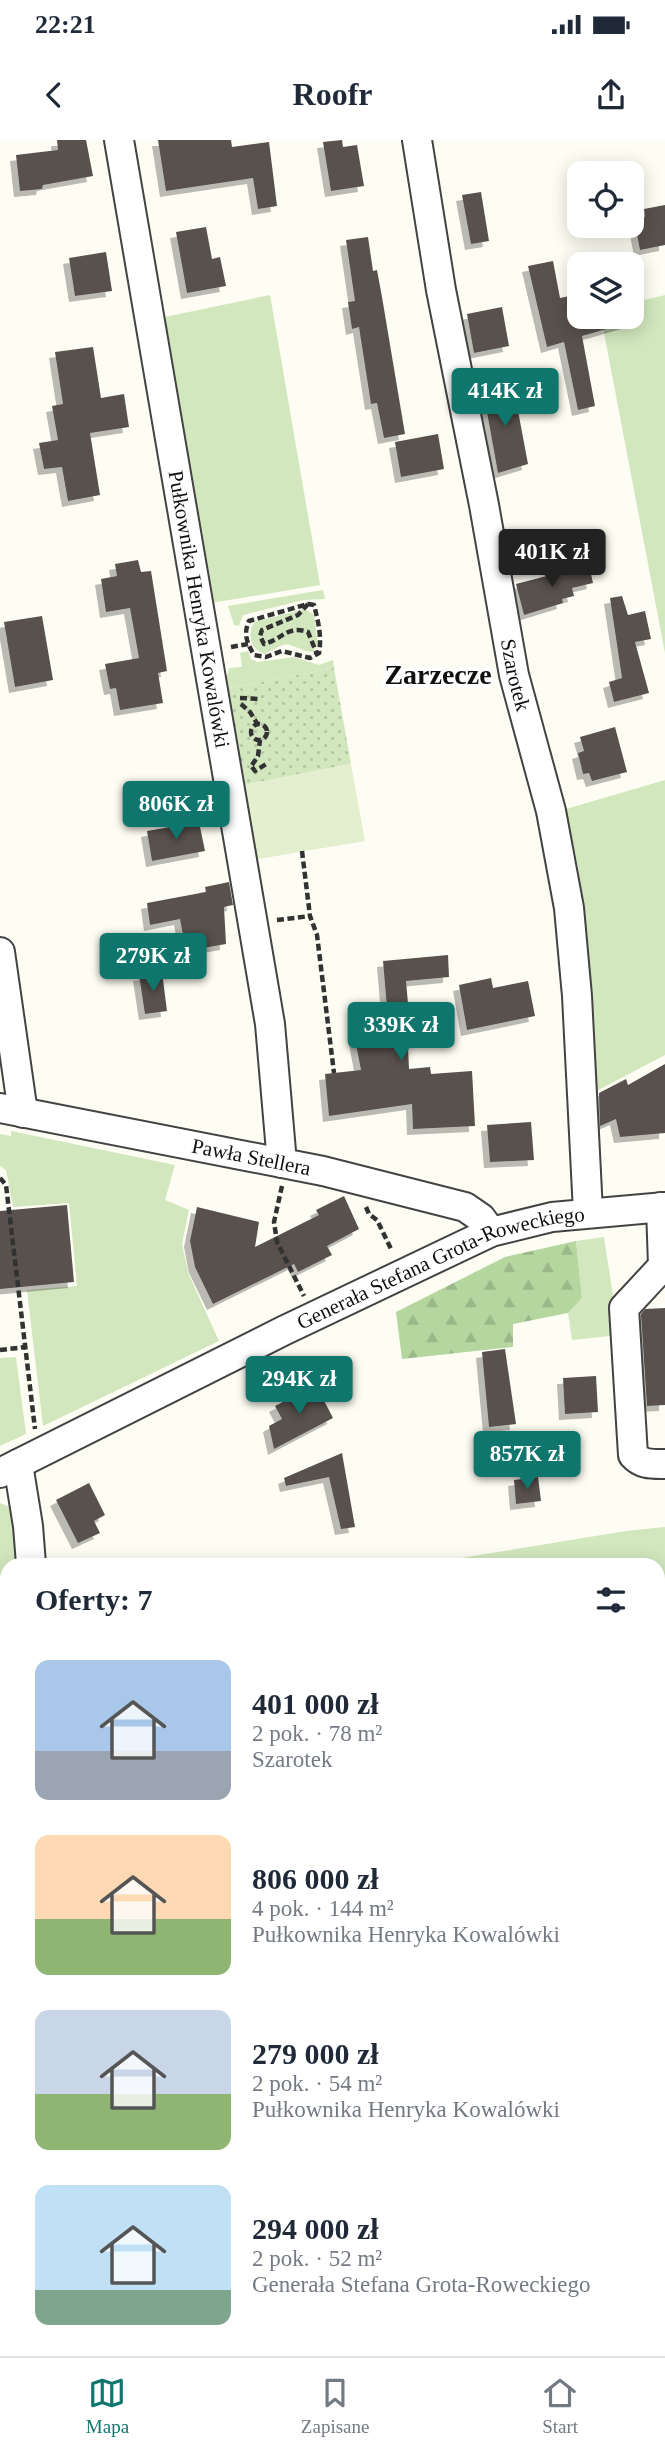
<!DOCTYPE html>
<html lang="pl">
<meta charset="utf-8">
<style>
:root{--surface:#fff;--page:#f2f2f3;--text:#1f2937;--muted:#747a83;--line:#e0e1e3;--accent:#0f766e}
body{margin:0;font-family:Georgia,serif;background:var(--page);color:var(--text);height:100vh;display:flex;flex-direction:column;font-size:26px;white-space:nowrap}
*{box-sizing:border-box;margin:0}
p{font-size:23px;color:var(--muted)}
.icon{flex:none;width:38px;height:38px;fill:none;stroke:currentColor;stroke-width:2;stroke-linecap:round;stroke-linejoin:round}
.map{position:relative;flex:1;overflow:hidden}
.panel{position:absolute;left:0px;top:1418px;width:665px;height:800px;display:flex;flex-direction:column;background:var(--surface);border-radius:21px 21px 0 0;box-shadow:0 4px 18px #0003}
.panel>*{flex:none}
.fabs{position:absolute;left:567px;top:21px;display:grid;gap:14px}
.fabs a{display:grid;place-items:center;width:77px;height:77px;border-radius:14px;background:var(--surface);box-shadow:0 4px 18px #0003;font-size:35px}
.price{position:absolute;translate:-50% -60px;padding:0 16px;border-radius:7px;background:var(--accent);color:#fff;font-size:23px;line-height:46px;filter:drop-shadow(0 2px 4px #0008)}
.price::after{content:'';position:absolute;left:50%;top:42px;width:21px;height:16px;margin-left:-10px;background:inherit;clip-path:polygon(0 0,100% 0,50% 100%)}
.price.selected{background:#222;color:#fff}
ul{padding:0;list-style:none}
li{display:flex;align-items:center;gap:21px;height:175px;padding:0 35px}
li span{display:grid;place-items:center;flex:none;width:196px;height:140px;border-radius:14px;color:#555}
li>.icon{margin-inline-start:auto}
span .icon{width:84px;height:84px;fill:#fffc;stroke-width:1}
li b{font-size:30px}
h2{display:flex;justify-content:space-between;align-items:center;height:84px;padding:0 35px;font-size:30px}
.status{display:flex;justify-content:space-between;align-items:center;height:49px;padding:0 35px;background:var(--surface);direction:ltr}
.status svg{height:19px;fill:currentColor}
header{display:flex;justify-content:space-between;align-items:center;height:91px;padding:0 35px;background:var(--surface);font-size:32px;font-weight:600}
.tabs{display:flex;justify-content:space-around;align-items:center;height:98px;border-top:2px solid var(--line);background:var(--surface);font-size:19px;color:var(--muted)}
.tabs a{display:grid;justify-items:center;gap:4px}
.tabs .selected{color:var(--accent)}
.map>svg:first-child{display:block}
</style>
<div class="status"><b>22:21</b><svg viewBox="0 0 49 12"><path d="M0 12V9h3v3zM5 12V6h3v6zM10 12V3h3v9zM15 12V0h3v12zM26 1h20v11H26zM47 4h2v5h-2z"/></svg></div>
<header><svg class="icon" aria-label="back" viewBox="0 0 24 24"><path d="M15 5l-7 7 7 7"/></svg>Roofr<svg class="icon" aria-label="share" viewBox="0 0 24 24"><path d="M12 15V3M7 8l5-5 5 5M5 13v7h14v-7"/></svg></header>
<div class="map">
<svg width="665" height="2216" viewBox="0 0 665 2216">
<defs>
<pattern id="forest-firs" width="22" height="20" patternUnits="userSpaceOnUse" patternTransform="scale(1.75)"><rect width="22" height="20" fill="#b5d79f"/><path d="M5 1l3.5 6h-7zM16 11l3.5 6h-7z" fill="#9bb888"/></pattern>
<pattern id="park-dots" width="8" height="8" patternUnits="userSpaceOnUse" patternTransform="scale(1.75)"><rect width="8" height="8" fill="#d2e7be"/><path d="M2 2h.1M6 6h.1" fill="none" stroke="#b3c5a2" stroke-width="1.8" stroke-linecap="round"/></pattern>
<filter id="shadow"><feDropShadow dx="-6" dy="6" stdDeviation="0" flood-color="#0004"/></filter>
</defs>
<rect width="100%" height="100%" fill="#fefdf3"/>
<g fill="#d2e7be">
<path d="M270,155l50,290 -109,18 -51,-285z"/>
<path d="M665,155v358l-64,-336h31v-14z"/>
<path d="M323,450l2,9 -21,1 -61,15 -4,11 -5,-1 -6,-19z"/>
<path d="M305,469l9,6 4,29 -5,8c-11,0 -22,-10 -30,-7 -6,2 -12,6 -18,9 -15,-5 -18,-18 -11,-32z"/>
<path d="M248,511l3,8 6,3 37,-5 25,8 14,-5 1,8 -110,21 5,-21 13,-1 -2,-14z"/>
<path d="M665,640v275l-76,40 -3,-120 -8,-108 -12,-58z"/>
<path d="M11,991l164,34 -10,35 24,10 -7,34 7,31 30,66 -176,85 -16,-136 50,-4 -8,-83 -56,4 -7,-37 -6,-4v-32l11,2z"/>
<path d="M604,1097l15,98 -47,5 -4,-27 14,-15 -6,-57z"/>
<path d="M16,1217l10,77 -26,12v-88z"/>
<path d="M0,1363l10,4 7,57h-10v352l-7,-64z"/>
<path d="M665,1387v829h-31l-1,-6h25v-786h-234l202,-33z"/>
</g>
<path fill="url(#forest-firs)" d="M576,1101l6,57 -14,15 -55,11v23l-111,12 -6,-47 109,-55z"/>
<path fill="url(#park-dots)" d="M334,528l17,96 -112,22 -15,-97z"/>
<path fill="#e3efcf" d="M351,624l14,77 -113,19 -13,-74z"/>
<g fill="#58514d" filter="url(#shadow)">
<path d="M57,0h29l7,36 -50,9 -1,4 -22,2 -4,-36 42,-5z"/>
<path d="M158,0h73l1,7 37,-5 8,64 -19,3 -5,-31 -87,13z"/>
<path d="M342,0l1,7 14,-2 7,41 -33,5 -8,-49z"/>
<path d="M481,52l8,49 -18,3 -9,-49z"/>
<path d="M665,65v40l-25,5 -6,-31 11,-2 -1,-8z"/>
<path d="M206,87l6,32 8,-2 6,29 -39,7 -11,-61z"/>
<path d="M368,97l5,34 4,-1 5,27 23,137 -21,4 -7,-35 -6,1 -12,-77 -7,2 -4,-27 7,-1 -9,-61z"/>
<path d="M106,112l6,39 -37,5 -6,-38z"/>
<path d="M553,121l7,37 19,-4v23h51l1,5 -49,14 13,70 -17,4 -14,-68 -17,5 -19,-81z"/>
<path d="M502,167l7,39 -35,7 -7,-39z"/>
<path d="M93,207l8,51 23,-4 5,33 -39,6 10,62 -32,6 -6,-34 -18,2 -5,-26 19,-3 -6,-34 11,-2 -8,-52z"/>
<path d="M513,244l15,80 -30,9 -15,-83z"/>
<path d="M438,294l6,35 -43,8 -6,-35z"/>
<path d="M138,420l3,12 10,-1 16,100 -9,2 5,30 -43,7 -4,-22 -6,1 -5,-25 34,-6 -9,-50 -24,4 -5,-33 16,-3 -2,-12z"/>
<path d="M589,425l4,18 -21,5 2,8 -12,3 1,4 -39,12 -8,-31z"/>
<path d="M622,456l6,19 17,-4 6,28 -16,3 14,51 -35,9 -5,-20 13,-4 -12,-80z"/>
<path d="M42,476l11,64 -38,7 -11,-65z"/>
<path d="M615,587l12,45 -35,9 -3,-8 -6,1 -5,-21 6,-2 -4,-14z"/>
<path d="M199,682l6,29 -53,10 -5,-30z"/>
<path d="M229,742l4,23 -9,2 2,37 -40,7 -6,-32 -30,6 -3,-22 59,-11 -1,-5z"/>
<path d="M448,815l1,22 -43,4 4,45h-3l2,43 21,-2 1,7 41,-3 3,55 -62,3 -1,-25 -83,12 -4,-42 36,-4 -7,-36 5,-10 29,-5 -5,-58z"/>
<path d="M162,832l5,39 -22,3 -6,-39z"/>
<path d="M491,838l2,10 35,-7 7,35 -68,14 -8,-45z"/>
<path d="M665,924v69l-45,4 -4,-18 -16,7 -1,-33 27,-14 2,6z"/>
<path d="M531,982l3,38 -44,2 -3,-37z"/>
<path d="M344,1056l15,33 -32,17 5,9 -34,17 -4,-8 -81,40 -18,-37 -5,-26 7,-34 62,15 -4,25 64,-32 -3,-5z"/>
<path d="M67,1065l7,77 -74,7v-78z"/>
<path d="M665,1168v97l-18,1 -6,-92 4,-5z"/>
<path d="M505,1209l11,75 -27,3 -7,-75z"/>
<path d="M596,1236l2,36 -33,2 -2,-36z"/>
<path d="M316,1245l17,33 -59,31 -5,-23 13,-7 -7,-13z"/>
<path d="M342,1313l13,74 -14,2 -12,-52 -43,9 -2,-8z"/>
<path d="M538,1337l3,24 -25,3 -2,-24z"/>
<path d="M89,1343l16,32 -11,6 6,12 -22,10 -22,-43z"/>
</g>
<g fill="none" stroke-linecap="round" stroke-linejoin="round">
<g stroke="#434343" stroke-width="32">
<g id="minor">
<path id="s1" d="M119,0l151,884 12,139"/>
<path id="s2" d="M417,0l24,150 43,215 30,170 37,136 18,97 8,88 11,216"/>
<path d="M0,812l23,161"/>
<path id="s3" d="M0,968l323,63 142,36 16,11 10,14"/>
<path d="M661,1067l2,59 -39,42 9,147c9,10 19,9 32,9"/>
<path d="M18,1324l10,62 3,38"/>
<path id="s4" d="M0,1333l283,-142 208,-99 61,-15 113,-10"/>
<path d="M106,2210v6"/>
</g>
</g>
<g stroke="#323232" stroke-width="4.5" stroke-dasharray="7 3.5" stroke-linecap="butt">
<path d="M308,464l6,1c4,16 8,31 5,48l-9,5 -28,-7 -16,6 -12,-2c-7,-12 -11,-21 -5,-34z"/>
<path d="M308,464l-10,11 -36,15 -2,6 4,8c19,-5 23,-19 44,-12l9,22"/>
<path d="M231,507l17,-3"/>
<path d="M240,558l19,1"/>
<path d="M241,564l9,8 8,13"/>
<circle cx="259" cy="592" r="8"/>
<path d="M252,625l6,-9 2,-16"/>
<path d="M252,627l3,4 13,-8"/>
<path d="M302,711l8,65 7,19 17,138"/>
<path d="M277,780l33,-4"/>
<path d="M0,1038l6,7 29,244"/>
<path d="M282,1046l-8,36 3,20 27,54"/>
<path d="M366,1067l3,7 8,6 15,31"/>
<path d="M0,1210l25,-3"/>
</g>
<use href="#minor" stroke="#fff" stroke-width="28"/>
</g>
<g text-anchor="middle" stroke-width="7" stroke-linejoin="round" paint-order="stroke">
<g font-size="21" fill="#101010" stroke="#fff">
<text dy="7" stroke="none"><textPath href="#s1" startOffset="476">Pułkownika Henryka Kowalówki</textPath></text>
<text dy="7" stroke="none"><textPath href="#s2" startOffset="544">Szarotek</textPath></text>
<text dy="7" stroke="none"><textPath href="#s3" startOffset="256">Pawła Stellera</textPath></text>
<text dy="7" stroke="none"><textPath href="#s4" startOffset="488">Generała Stefana Grota-Roweckiego</textPath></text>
</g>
<g font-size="28" font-weight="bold" fill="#101010" stroke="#fff">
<text x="438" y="544">Zarzecze</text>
</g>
</g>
</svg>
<div class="fabs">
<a><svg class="icon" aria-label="locate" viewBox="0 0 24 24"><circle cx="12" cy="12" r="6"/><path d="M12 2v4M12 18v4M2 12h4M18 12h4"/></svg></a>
<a><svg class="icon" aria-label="layers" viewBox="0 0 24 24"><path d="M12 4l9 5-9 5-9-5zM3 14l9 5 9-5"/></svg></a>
</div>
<b class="price" style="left:505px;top:288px">414K zł</b>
<b class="price selected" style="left:552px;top:449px">401K zł</b>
<b class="price" style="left:176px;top:701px">806K zł</b>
<b class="price" style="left:153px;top:853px">279K zł</b>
<b class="price" style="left:401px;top:922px">339K zł</b>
<b class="price" style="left:299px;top:1276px">294K zł</b>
<b class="price" style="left:527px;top:1351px">857K zł</b>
<section class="panel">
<h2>Oferty: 7<svg class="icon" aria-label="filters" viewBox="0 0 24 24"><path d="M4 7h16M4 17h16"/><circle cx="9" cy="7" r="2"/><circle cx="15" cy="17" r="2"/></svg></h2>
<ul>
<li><span style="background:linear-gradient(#a9c7e8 65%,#9aa5b1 0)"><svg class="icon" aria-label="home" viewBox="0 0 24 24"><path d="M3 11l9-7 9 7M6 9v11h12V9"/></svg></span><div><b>401 000 zł</b><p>2 pok. · 78 m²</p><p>Szarotek</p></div></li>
<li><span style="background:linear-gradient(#ffd9b3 60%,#8fb573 0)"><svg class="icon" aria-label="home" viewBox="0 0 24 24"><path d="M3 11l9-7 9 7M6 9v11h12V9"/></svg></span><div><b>806 000 zł</b><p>4 pok. · 144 m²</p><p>Pułkownika Henryka Kowalówki</p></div></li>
<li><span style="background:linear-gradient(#c9d6e8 60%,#8fb573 0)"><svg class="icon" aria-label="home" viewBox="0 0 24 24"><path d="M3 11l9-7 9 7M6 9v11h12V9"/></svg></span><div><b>279 000 zł</b><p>2 pok. · 54 m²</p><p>Pułkownika Henryka Kowalówki</p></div></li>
<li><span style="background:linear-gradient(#bfe0f5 75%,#7fa58c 0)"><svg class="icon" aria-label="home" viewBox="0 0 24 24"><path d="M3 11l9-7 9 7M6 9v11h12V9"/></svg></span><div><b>294 000 zł</b><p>2 pok. · 52 m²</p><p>Generała Stefana Grota-Roweckiego</p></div></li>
</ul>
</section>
</div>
<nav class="tabs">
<a class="selected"><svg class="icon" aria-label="map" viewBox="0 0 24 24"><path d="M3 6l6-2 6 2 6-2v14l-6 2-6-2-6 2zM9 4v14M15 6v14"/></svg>Mapa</a>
<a><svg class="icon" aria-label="saved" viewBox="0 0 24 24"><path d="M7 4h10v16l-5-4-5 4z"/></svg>Zapisane</a>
<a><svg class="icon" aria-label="home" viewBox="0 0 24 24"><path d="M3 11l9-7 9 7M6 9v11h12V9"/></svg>Start</a>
</nav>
